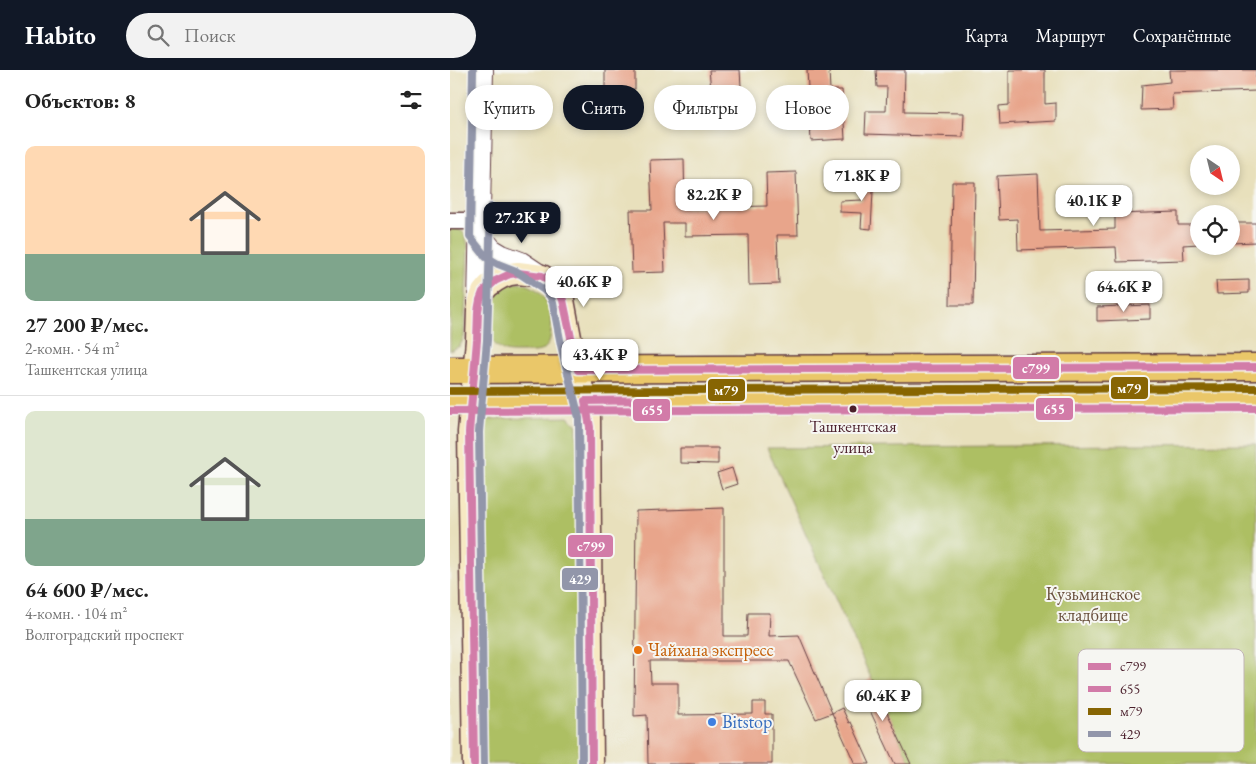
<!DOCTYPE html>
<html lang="ru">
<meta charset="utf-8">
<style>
:root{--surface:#fff;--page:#f2f2f2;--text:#222;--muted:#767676;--line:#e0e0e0;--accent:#111827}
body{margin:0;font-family:"EB Garamond",serif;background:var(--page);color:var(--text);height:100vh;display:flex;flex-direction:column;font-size:19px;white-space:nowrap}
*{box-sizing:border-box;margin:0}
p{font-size:16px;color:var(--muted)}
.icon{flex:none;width:28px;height:28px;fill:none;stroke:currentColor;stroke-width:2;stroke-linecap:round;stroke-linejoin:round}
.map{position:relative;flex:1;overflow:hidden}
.drawer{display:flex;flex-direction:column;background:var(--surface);width:450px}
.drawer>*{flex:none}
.top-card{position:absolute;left:15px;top:15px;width:475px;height:45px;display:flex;gap:10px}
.needle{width:32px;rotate:145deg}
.fabs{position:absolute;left:740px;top:75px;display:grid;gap:10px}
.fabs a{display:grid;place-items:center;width:50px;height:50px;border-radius:50%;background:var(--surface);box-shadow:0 2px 8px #0003;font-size:25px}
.price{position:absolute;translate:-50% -42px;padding:0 11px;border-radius:10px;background:#fff;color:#222;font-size:16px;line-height:32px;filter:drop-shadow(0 1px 2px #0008)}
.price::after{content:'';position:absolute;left:50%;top:30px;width:15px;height:11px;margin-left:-8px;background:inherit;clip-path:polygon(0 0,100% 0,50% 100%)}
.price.selected{background:var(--accent);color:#fff}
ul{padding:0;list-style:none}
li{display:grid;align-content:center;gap:10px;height:265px;padding:0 25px}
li+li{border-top:1px solid var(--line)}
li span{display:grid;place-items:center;height:155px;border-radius:10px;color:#555}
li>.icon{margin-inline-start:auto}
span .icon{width:90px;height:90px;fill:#fffc;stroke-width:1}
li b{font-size:21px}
h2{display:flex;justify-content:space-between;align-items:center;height:60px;padding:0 25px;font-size:21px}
.pill{padding:0 18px;border-radius:22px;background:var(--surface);box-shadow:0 2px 8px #0003;font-size:18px;line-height:45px}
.pill.selected{background:var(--accent);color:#fff}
header{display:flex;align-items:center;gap:30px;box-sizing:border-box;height:70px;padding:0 25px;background:var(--accent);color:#fff}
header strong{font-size:24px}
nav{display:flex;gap:28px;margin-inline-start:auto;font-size:18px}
.search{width:350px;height:45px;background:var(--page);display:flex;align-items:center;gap:12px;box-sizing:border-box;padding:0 18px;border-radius:28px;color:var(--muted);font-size:19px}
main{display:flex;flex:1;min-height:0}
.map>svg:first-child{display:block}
</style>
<header>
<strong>Habito</strong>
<div class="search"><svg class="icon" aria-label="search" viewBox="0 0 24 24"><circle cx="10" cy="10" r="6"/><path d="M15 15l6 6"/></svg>Поиск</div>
<nav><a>Карта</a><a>Маршрут</a><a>Сохранённые</a></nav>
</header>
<main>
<section class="drawer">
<h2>Объектов: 8<svg class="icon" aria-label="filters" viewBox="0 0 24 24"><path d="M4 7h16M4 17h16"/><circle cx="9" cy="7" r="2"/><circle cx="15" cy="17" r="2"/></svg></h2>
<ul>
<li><span style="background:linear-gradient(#ffd9b3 70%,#7fa58c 0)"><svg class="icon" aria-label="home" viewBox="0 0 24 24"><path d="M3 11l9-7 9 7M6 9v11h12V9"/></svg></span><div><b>27 200 ₽/мес.</b><p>2-комн. · 54 m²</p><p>Ташкентская улица</p></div></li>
<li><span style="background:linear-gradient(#dfe7d0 70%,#7fa58c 0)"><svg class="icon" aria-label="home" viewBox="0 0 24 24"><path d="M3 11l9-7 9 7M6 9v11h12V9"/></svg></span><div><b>64 600 ₽/мес.</b><p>4-комн. · 104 m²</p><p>Волгоградский проспект</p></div></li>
</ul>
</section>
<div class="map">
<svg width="806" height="694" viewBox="0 0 806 694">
<rect width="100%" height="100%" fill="#f6f6f2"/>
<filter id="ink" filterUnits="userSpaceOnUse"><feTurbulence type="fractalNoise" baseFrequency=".02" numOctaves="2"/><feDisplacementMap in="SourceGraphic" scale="10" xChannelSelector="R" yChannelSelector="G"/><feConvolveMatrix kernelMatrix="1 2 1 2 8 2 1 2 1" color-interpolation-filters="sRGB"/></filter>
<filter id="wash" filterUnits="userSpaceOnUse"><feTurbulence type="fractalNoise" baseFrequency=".0096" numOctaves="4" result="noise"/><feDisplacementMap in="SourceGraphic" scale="20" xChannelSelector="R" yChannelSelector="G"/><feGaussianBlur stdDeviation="1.12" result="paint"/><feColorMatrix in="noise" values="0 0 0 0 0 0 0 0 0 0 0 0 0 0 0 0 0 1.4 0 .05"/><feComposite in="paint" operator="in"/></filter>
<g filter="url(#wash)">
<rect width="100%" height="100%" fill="#e8e0bc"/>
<g fill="#adbf63" stroke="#7c6f47">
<path d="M0,157c15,3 16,7 18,21l-4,89 -4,9 -10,5z"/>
<path d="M62,213c28,-2 43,22 39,49 -1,6 -1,12 -7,17 -5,4 -15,3 -22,3 -8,0 -15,1 -22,-4 -13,-8 -12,-20 -12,-34 0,-3 0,-8 0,-11 3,-10 16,-16 24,-20z"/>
<path d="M118,347l9,8 2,339h-96l-6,-334 13,-11z"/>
<path d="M806,374v320h-345l-40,-86 -104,-230z"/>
</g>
<g id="blocks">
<g fill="#e8a58b">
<rect x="155" y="0" width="30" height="19"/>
<path d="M259,0h31l1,16 -30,3z"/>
<path d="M357,0h22l1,20h12l3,49 -34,2z"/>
<path d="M426,0h29l-1,42 60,1 -1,24 -98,-3 1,-23h20l1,-24h-10z"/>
<path d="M559,0h36v34l11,-1v18l-56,3 -1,-18 10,-1z"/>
<path d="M719,0h87v21l-84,3 1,15 -32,1 1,-25 28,-3z"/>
<path d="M234,89l1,49 82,-2 -1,-33 30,-1 2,63h-21l2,49 -30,1 -1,-50 -63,1v-13h-22l2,49 -33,1 -2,-63h22l-2,-50z"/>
<path d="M413,102l11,1 -3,56 -10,-1 1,-15 -22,-1v-11l22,-1z"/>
<path d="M588,104l2,57 75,-2v-15l63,-2v13h21v19l-16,1 1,15 -67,2 -1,-15 -98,3 -1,-31 -18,1 -2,-44z"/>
<path d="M502,112h23l-2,123h-23z"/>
<path d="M781,153h25v19l-25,1z"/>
<path d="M799,210v13l-32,1 -1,-13z"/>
<path d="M700,235v14l-53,2v-14z"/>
<path d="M230,378h38v16l-38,-1z"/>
<path d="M282,398l5,16 -15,5 -5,-16z"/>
<path d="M274,438v128h23l1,-23h22l-1,23 30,-1 33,78 -16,6 -27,-58h-139l1,22h27v32l75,-1v-12h12v12h7v50h-124l-1,-49 -13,1 2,-205z"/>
<path d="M421,608l40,86h-16l-30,-64 -3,1 -6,-11z"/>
<path d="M392,638l7,15 2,-1 19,42h-15l-23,-51z"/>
</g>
</g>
</g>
<g filter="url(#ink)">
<use href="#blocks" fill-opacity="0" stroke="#623c41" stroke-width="1"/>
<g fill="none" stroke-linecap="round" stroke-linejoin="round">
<g stroke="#623c41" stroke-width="19">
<path id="minor" d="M0,151h30"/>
</g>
<g stroke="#623c41" stroke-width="22">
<g id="tertiary">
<path d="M30,164l12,15 10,6 19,7 21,14"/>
<path d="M28,235l5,-235"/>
</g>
</g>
<g stroke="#623c41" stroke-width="25">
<path id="secondary" d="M24,694l-5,-332 8,-92 1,-29 2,-11 3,-8 5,-6 7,-5 7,-4 8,-3 8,-1 24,3 9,6 7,8 5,10 8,43 18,74 3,347"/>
</g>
<g stroke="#623c41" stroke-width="29">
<g id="primary">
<path d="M0,300l806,-3"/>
<path d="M0,331l806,-3"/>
</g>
</g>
<use href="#minor" stroke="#fff" stroke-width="16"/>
<use href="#tertiary" stroke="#fff" stroke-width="20"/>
<use href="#secondary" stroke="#f7e9c3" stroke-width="22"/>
<use href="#primary" stroke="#eac769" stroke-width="26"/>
<g stroke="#f6f6f2" stroke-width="11">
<g id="bus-1">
<path d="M24,694l-5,-332 8,-92 1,-29 2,-11 3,-8 12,-11 15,-7 8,-1 24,3 9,6 7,8 5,10 15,70 678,-3"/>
<path d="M142,694l-2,-337 -5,-26 72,-1"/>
</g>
</g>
<g stroke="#f6f6f2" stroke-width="11">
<path id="bus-2" d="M0,341l806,-3"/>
</g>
<g stroke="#f6f6f2" stroke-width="11">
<path id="bus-3" d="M0,321l806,-3"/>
</g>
<g stroke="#f6f6f2" stroke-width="11">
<g id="bus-4">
<path d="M23,0l-3,167 16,20 12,7 18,7 28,19 6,6 3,7 8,42 18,73 3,346"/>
<path d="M34,694l-5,-332 8,-92 4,-133"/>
</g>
</g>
<use href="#bus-1" stroke="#d27ba8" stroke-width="8"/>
<use href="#bus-2" stroke="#d27ba8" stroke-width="8"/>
<use href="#bus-3" stroke="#876503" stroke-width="8"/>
<use href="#bus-4" stroke="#9296aa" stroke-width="8"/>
</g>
</g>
<circle fill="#4a1f2b" stroke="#f6f6f2" stroke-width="2" cx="403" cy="339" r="4.5"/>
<circle fill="#e8710a" stroke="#f6f6f2" stroke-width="2" cx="188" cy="580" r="5"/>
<circle fill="#3f7fe0" stroke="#f6f6f2" stroke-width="2" cx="262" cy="652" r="5"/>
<g text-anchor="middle" stroke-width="4" stroke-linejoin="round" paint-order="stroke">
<g font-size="17" fill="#4a1f2b" stroke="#f6f6f2">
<text x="403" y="362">Ташкентская<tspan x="403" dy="21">улица</tspan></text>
</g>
<g font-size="18" fill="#684f3c" stroke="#f6f6f2">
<text x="643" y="530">Кузьминское<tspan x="643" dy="21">кладбище</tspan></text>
</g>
<g font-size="18" fill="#c56008" stroke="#f6f6f2" text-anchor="start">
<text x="198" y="586">Чайхана экспресс</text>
</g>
<g font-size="18" fill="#366cbe" stroke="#f6f6f2" text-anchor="start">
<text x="272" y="658">Bitstop</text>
</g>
</g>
<rect x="628" y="579" width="166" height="103" rx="8" fill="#f6f6f2" stroke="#c2b6b6" stroke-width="1"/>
<rect x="638" y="593" width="23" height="7" fill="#d27ba8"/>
<rect x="638" y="616" width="23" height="6" fill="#d27ba8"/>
<rect x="638" y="638" width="23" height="7" fill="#876503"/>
<rect x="638" y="661" width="23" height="6" fill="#9296aa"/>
<g font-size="14" fill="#4a1f2b">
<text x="670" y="601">с799</text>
<text x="670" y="624">655</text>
<text x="670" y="646">м79</text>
<text x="670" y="669">429</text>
</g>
<g stroke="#f6f6f2" stroke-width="2">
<rect x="562" y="286" width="48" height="24" rx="5" fill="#d27ba8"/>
<rect x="660" y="306" width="39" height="24" rx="5" fill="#876503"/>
<rect x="257" y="308" width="39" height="24" rx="5" fill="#876503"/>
<rect x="585" y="327" width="39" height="24" rx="5" fill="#d27ba8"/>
<rect x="182" y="328" width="39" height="24" rx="5" fill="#d27ba8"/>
<rect x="117" y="464" width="47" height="24" rx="5" fill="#d27ba8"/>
<rect x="111" y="497" width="38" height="24" rx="5" fill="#9296aa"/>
</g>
<g font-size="14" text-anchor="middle" font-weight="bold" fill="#fff">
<text x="586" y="303">с799</text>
<text x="679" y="323">м79</text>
<text x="276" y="325">м79</text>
<text x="604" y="344">655</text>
<text x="202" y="345">655</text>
<text x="141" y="481">с799</text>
<text x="130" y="514">429</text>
</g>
</svg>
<div class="fabs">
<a><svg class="needle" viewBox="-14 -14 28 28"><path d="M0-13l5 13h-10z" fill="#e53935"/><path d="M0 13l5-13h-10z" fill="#767676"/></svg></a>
<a><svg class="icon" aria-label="locate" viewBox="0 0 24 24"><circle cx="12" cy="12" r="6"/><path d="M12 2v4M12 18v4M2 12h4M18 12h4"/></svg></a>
</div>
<b class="price" style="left:412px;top:132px">71.8K ₽</b>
<b class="price" style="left:264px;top:151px">82.2K ₽</b>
<b class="price" style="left:644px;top:157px">40.1K ₽</b>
<b class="price selected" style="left:72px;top:174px">27.2K ₽</b>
<b class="price" style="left:134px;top:238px">40.6K ₽</b>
<b class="price" style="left:674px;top:243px">64.6K ₽</b>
<b class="price" style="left:150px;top:311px">43.4K ₽</b>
<b class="price" style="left:433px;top:652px">60.4K ₽</b>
<div class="top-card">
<a class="pill">Купить</a>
<a class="pill selected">Снять</a>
<a class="pill">Фильтры</a>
<a class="pill">Новое</a>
</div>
</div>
</main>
